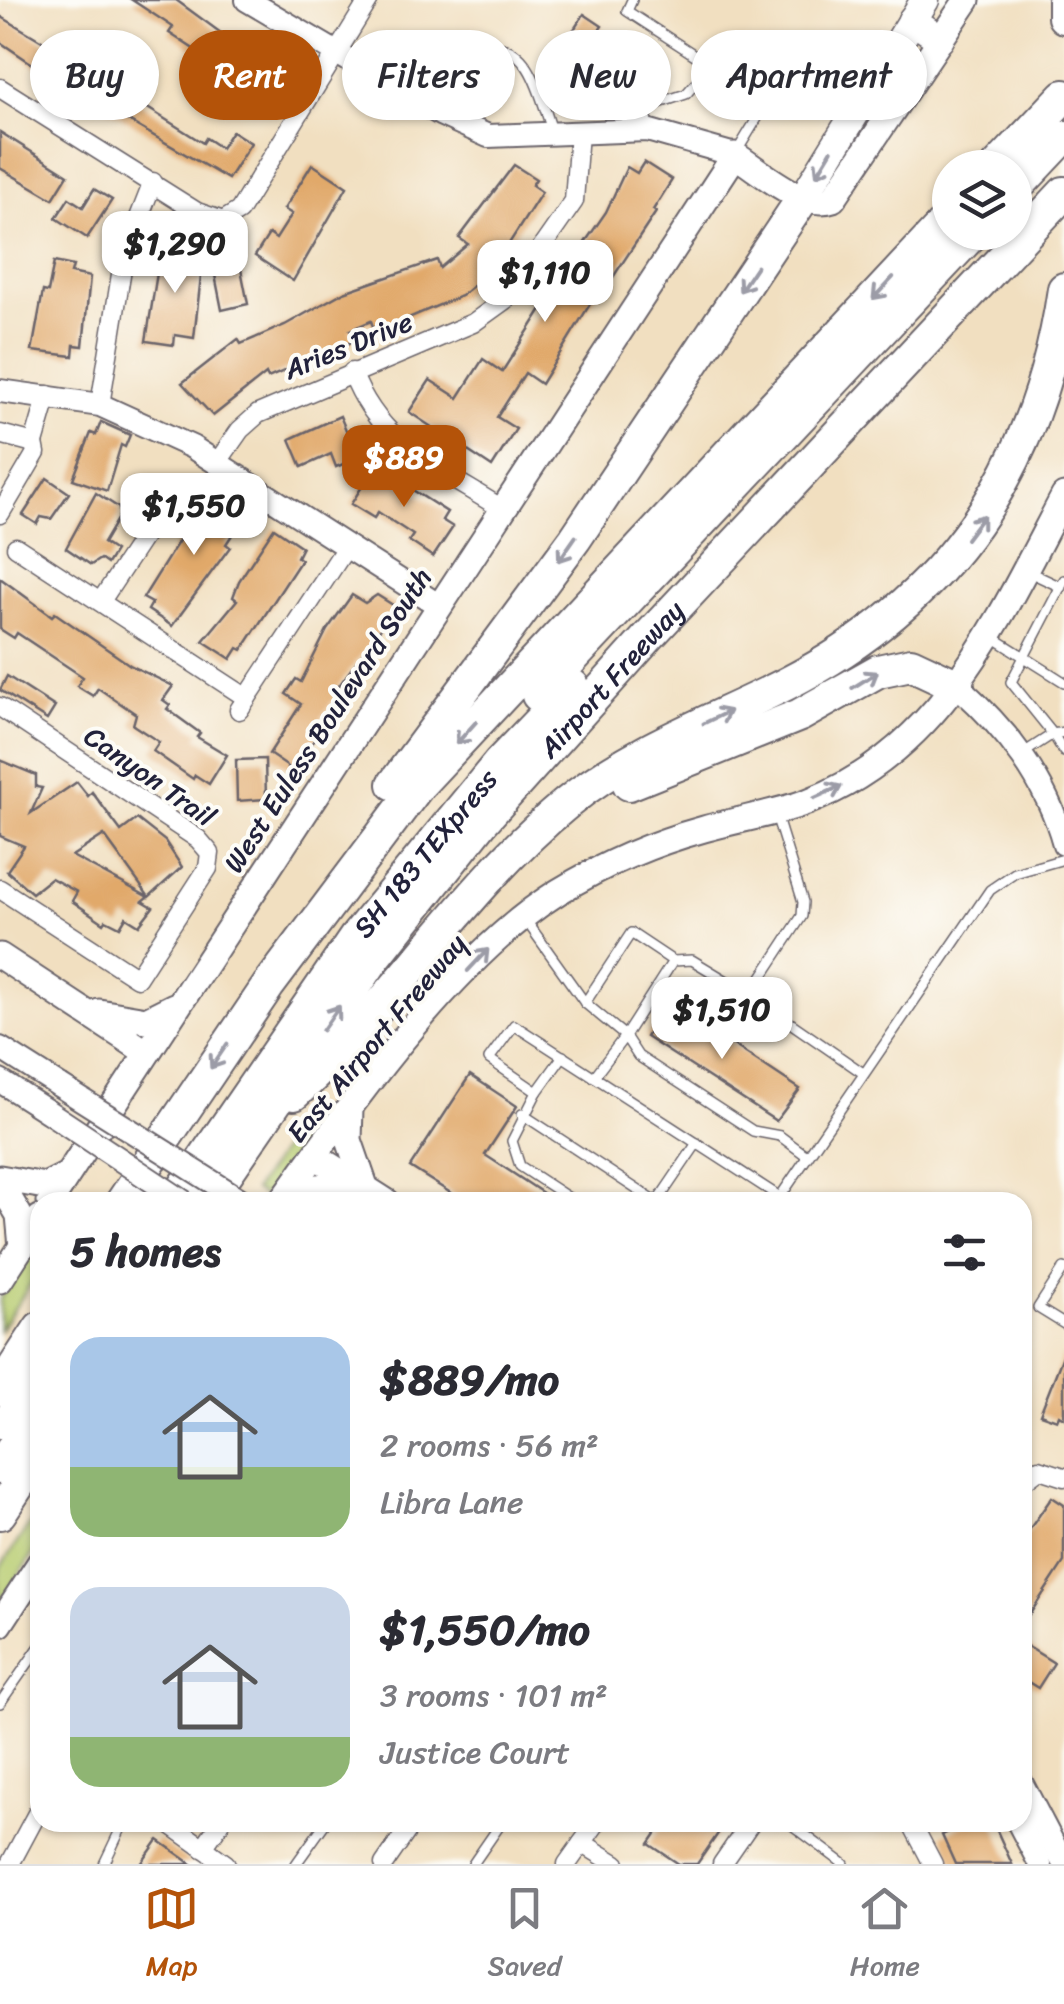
<!DOCTYPE html>
<meta charset="utf-8">
<style>
:root{--surface:#fff;--page:#f2f2f3;--text:#2b2b33;--muted:#7c7c81;--line:#e1e1e2;--accent:#b45309}
body{margin:0;font-family:Sriracha,sans-serif;background:var(--page);color:var(--text);height:100vh;display:flex;flex-direction:column;font-size:38px;white-space:nowrap}
*{box-sizing:border-box;margin:0}
p{font-size:32px;color:var(--muted)}
.icon{flex:none;width:55px;height:55px;fill:none;stroke:currentColor;stroke-width:2;stroke-linecap:round;stroke-linejoin:round}
.map{position:relative;flex:1;overflow:hidden}
.details{position:absolute;left:30px;top:1192px;width:1002px;height:640px;display:flex;flex-direction:column;background:var(--surface);border-radius:30px;box-shadow:0 2px 8px #0004}
.details>*{flex:none}
.hud{position:absolute;left:30px;top:30px;width:1005px;height:90px;display:flex;gap:20px}
.buttons{position:absolute;left:932px;top:150px;display:grid;gap:20px}
.buttons a{display:grid;place-items:center;width:100px;height:100px;border-radius:50%;background:var(--surface);box-shadow:0 2px 8px #0004;font-size:50px}
.price{position:absolute;translate:-50% -85px;padding:0 22px;border-radius:20px;background:#fff;color:#222;font-size:32px;line-height:65px;filter:drop-shadow(0 2px 5px #0008)}
.price::after{content:'';position:absolute;left:50%;top:60px;width:30px;height:22px;margin-left:-15px;background:inherit;clip-path:polygon(0 0,100% 0,50% 100%)}
.price.active{background:var(--accent);color:#fff}
ul{padding:0;list-style:none}
li{display:flex;align-items:center;gap:30px;height:250px;padding:0 40px}
li span{display:grid;place-items:center;flex:none;width:280px;height:200px;border-radius:30px;color:#555}
li>.icon{margin-inline-start:auto}
span .icon{width:120px;height:120px;fill:#fffc;stroke-width:1}
li b{font-size:42px}
h2{display:flex;justify-content:space-between;align-items:center;height:120px;padding:0 40px;font-size:42px}
.tag{padding:0 35px;border-radius:45px;background:var(--surface);box-shadow:0 2px 8px #0004;font-size:35px;line-height:90px}
.tag.active{background:var(--accent);color:#fff}
.dock{display:flex;justify-content:space-around;align-items:center;height:140px;border-top:2px solid var(--line);background:var(--surface);font-size:28px;color:var(--muted)}
.dock a{display:grid;justify-items:center;gap:5px}
.dock .active{color:var(--accent)}
.map>svg:first-child{display:block}
</style>
<div class="map">
<svg width="1064" height="1864" viewBox="0 0 1064 1864">
<rect width="100%" height="100%" fill="#fdfcf7"/>
<filter id="ink" filterUnits="userSpaceOnUse"><feTurbulence type="fractalNoise" baseFrequency=".01" numOctaves="2"/><feDisplacementMap in="SourceGraphic" scale="20" xChannelSelector="R" yChannelSelector="G"/><feConvolveMatrix kernelMatrix="1 2 1 2 8 2 1 2 1" color-interpolation-filters="sRGB"/></filter>
<filter id="wash" filterUnits="userSpaceOnUse"><feTurbulence type="fractalNoise" baseFrequency=".0048" numOctaves="4" result="noise"/><feDisplacementMap in="SourceGraphic" scale="40" xChannelSelector="R" yChannelSelector="G"/><feGaussianBlur stdDeviation="2.25" result="paint"/><feColorMatrix in="noise" values="0 0 0 0 0 0 0 0 0 0 0 0 0 0 0 0 0 1.4 0 .05"/><feComposite in="paint" operator="in"/></filter>
<g filter="url(#wash)">
<rect width="100%" height="100%" fill="#f1dfc0"/>
<g fill="#b7cc70" stroke="#6c7756" stroke-width="2.5">
<path d="M298,1126l16,13 -45,60 -15,-9z"/>
<path d="M40,1239v31l-40,60v-31z"/>
<path d="M40,1509v34l-40,61v-36z"/>
</g>
<g id="blocks">
<g fill="#e1a96b">
<path d="M132,0h44l75,55 4,-7 32,21 -24,37 -17,-10 11,-18 -38,-20 -9,13 -20,-13 5,-8 -26,-17 4,-6z"/>
<path d="M584,14l18,12 -8,12 23,15 -17,28 -42,-27z"/>
<path d="M0,16l69,41 12,-18 32,21 -14,21 -15,-10 -13,19 -71,-48z"/>
<path d="M108,83l95,60 3,-5 15,10 11,-17 19,12 -23,36 -132,-77z"/>
<path d="M0,132l68,43 -15,24 -53,-31z"/>
<path d="M644,162l28,18 -19,30 3,2 -54,82 -4,-3 -57,93 -16,-11 -28,44 19,12 -24,38 -83,-55 21,-32 28,18 25,-39 19,13 54,-85 11,6 12,-19 -11,-7 38,-55 21,-45 10,6z"/>
<path d="M312,164l35,23 -54,94 -38,-25 14,-22 7,5 16,-25 -8,-5z"/>
<path d="M514,165l22,14 -4,6 10,7 -50,78 -31,26 -86,36 -4,-11 -21,9 4,11 -86,37 -2,-4 -53,42 -31,-33 56,-44 3,5 44,-19 59,-33 93,-32 3,8 28,-24 -9,-6z"/>
<path d="M94,189l18,11 -25,38 -31,-20 13,-20 14,9z"/>
<path d="M162,242l23,2 -1,8 12,1 -2,16 8,-2 -8,71 -19,-3 -1,10 -28,-4z"/>
<path d="M239,259l9,45 -26,6 -9,-45z"/>
<path d="M54,262l19,4 -2,7 19,4 -7,69 -9,-1 -1,11 -41,-5 11,-60 5,1z"/>
<path d="M340,416l18,42 -22,9 -5,-13 -29,13 -12,-28z"/>
<path d="M101,422l29,13 -5,12 -4,-2 -14,46 -34,-12 18,-46 5,2z"/>
<path d="M375,466l72,46 -5,8 11,7 -20,30 -24,-16 4,-6 -35,-23 -4,6 -23,-14z"/>
<path d="M47,478l22,15 -18,26 -10,-2 -4,7 -14,-9z"/>
<path d="M210,491l36,23 -20,30 4,3 -58,79 -24,-16 4,-7 -9,-5z"/>
<path d="M96,493l23,15v8l-16,27 12,8 -8,13 -7,-5 -9,6 -25,-17z"/>
<path d="M274,528l28,19 -5,10 4,3 -59,90 -4,-2 -7,11 -28,-18 34,-41 -4,-3 6,-16z"/>
<path d="M0,578l52,38 3,-3 75,52 43,21 -10,14 7,5 -3,4 33,24 -3,4 30,18 -18,29 -14,-9 -2,4 -40,-28 6,-9 -26,-17 3,-11 -38,-26 -5,8 -16,-10 6,-9 -66,-44 -3,5 -14,-9z"/>
<path d="M352,595l13,8 12,-8 19,12 -63,87 3,2 -23,35 5,3 -24,37 -25,-17 32,-50 -15,-10 10,-15 5,3 26,-52z"/>
<path d="M7,676l48,31 -8,13 -47,-30z"/>
<path d="M265,759l1,40 -29,2 -1,-41z"/>
<path d="M0,760l36,15v12l6,1 -11,25 46,-31 11,14 4,-4 29,39 16,-12 28,22 17,26 -33,30 -45,-62 -32,21 76,41 -5,4 10,6 -14,18 -13,-8 -6,10 -14,-7 -2,3 -32,-22 5,-9 -26,-14 -19,15 -25,-22 17,-25 -24,-10z"/>
<path d="M669,1002l131,87 -24,32 -130,-84z"/>
<path d="M470,1075l47,31 -32,49 61,40 -5,7h-76l-55,-35z"/>
<path d="M1064,1353v65l-5,-3 -2,5 -17,-6z"/>
<path d="M1052,1497l12,8v57l-42,64v-86z"/>
<path d="M1022,1643l32,20 -16,25 -16,-10z"/>
<path d="M664,1822h62l-29,42h-18l-30,-20z"/>
<path d="M969,1822h24l19,42h-57l-13,-29z"/>
<path d="M158,1840l34,24h-51z"/>
</g>
</g>
</g>
<g filter="url(#ink)">
<use href="#blocks" fill-opacity="0" stroke="#6a646a" stroke-width="2.5"/>
<g fill="none" stroke-linecap="round" stroke-linejoin="round">
<g stroke="#6a646a" stroke-width="12">
<g id="service">
<path d="M632,0l-5,11 140,91 -31,51"/>
<path d="M473,75l18,-28c41,-3 50,54 62,86"/>
<path d="M643,130l7,-24 36,-12 25,-28"/>
<path d="M1027,571l34,16"/>
<path d="M991,636l73,46"/>
<path d="M1064,732l-11,2 11,18"/>
<path d="M1022,754l31,-20 -42,-52 53,-102"/>
<path d="M776,815l27,87 -1,14 -52,79 113,78"/>
<path d="M525,919l60,84"/>
<path d="M673,961l-48,75 -40,-33 46,-70 42,28 19,-1 58,35"/>
<path d="M594,1077l31,-41 13,20 115,75 27,5 27,20"/>
<path d="M537,1092l26,-36"/>
<path d="M522,1114l134,88"/>
<path d="M575,1202l-55,-36 -8,-25 25,-49 -48,-33 25,-34 266,172"/>
<path d="M657,1202l40,-59"/>
<path d="M790,1202l-10,-5 210,-307 25,-17 49,-14"/>
<path d="M1064,1268l-26,40 26,16"/>
<path d="M0,1703l40,-57"/>
<path d="M788,1822l56,42"/>
<path d="M104,1864l20,-42"/>
<path d="M296,1864l30,-42"/>
<path d="M473,1864l29,-42"/>
</g>
</g>
<g stroke="#6a646a" stroke-width="21">
<g id="minor">
<path d="M0,88l197,124 26,9 16,-10 130,-211"/>
<path d="M352,372c28,74 88,97 150,137"/>
<path d="M100,405l24,-149 29,-74"/>
<path d="M0,434l34,9"/>
<path d="M217,463l23,-33 18,-16 215,-91 32,-23 69,-99 5,-69"/>
<path d="M0,514l36,-61 -2,-10 14,-48"/>
<path d="M16,547l231,151"/>
<path d="M101,601l58,-88 -4,-24"/>
<path d="M0,707l198,132 12,14 -2,15 -71,110 -137,-89"/>
<path d="M239,710l108,-164"/>
<path d="M1022,1482l17,-13 25,8"/>
<path d="M167,1822l59,42"/>
<path d="M911,1822l22,42"/>
<path d="M582,1843l34,21"/>
<path d="M203,1848l18,-26"/>
<path d="M10,1864l30,-56"/>
<path d="M384,1864l29,-42"/>
<path d="M567,1864l30,-42"/>
<path d="M722,1864l29,-42"/>
</g>
</g>
<g stroke="#6a646a" stroke-width="26">
<g id="tertiary">
<path d="M247,0l195,115 46,21 159,-6 88,25"/>
<path d="M0,391l100,14 92,42 246,158"/>
<path d="M958,686c49,44 88,93 106,158"/>
<path d="M0,1048l60,38"/>
<path d="M0,1081l47,30"/>
<path d="M1022,1784l42,80"/>
<path d="M1018,1822l22,42"/>
</g>
</g>
<g stroke="#6a646a" stroke-width="29">
<g id="secondary">
<path d="M0,956l146,96"/>
<path d="M99,1012l47,8 28,-14"/>
<path d="M350,1109l-1,31 17,49"/>
<path d="M315,1156l72,46"/>
<path d="M0,1178l45,8 22,-11"/>
<path d="M0,1183l19,32 3,32"/>
<path d="M284,1198c26,-9 50,-19 77,-11"/>
<path d="M50,1202l685,-1047c26,16 67,55 98,44l134,-199"/>
<path d="M281,1202c72,-100 172,-244 277,-310 46,-28 95,-49 146,-63 34,-10 70,-15 103,-27 137,-52 193,-186 257,-306"/>
<path d="M0,1280l40,-62"/>
<path d="M0,1624l40,-61"/>
</g>
</g>
<g stroke="#6a646a" stroke-width="31">
<g id="primary">
<path d="M912,20l28,19"/>
<path d="M803,198l122,-198"/>
</g>
</g>
<g stroke="#6a646a" stroke-width="36">
<g id="motorway">
<path d="M1064,0v17"/>
<path d="M996,168l68,-72"/>
<path d="M1015,189l49,-52"/>
<path d="M538,695l436,-463"/>
<path d="M394,784l181,-245 228,-341"/>
<path d="M629,784l171,-69 78,-44 33,-7 47,22"/>
<path d="M294,1094c100,-89 169,-206 273,-291 63,-52 146,-82 219,-119 163,-83 252,-215 278,-395"/>
<path d="M122,1202l146,-216 151,-201 531,-568"/>
<path id="s1" d="M174,1202l181,-264 145,-176 73,-76"/>
<path id="s2" d="M207,1202l168,-245 107,-135 167,-186 415,-443"/>
<path d="M0,1389l40,-61"/>
<path d="M7,1424l33,-51"/>
<path d="M0,1468l40,-61"/>
<path d="M0,1513l40,-61"/>
</g>
</g>
<use href="#service" stroke="#fff" stroke-width="9"/>
<use href="#minor" stroke="#fff" stroke-width="18"/>
<use href="#tertiary" stroke="#fff" stroke-width="22"/>
<use href="#secondary" stroke="#fff" stroke-width="25"/>
<use href="#primary" stroke="#fff" stroke-width="28"/>
<use href="#motorway" stroke="#fff" stroke-width="32"/>
<g stroke="#6a646a" stroke-width="26" stroke-linecap="butt">
<g id="tertiary-bridge">
<path d="M60,1086l184,116"/>
<path d="M47,1111l137,91"/>
</g>
</g>
<use href="#tertiary-bridge" stroke="#fff" stroke-width="22"/>
</g>
<defs><path id="oneway-shaft" d="M-6 0H5M1.5-3L5.5 0L1.5 3" fill="none" stroke-width="1.6" stroke-linecap="round" stroke-linejoin="round" transform="scale(2.5)"/></defs>
<g stroke="#9c9ca7">
<use href="#oneway-shaft" transform="translate(824 163) rotate(121)"/>
<use href="#oneway-shaft" transform="translate(748 279) rotate(124)"/>
<use href="#oneway-shaft" transform="translate(883 288) rotate(133)"/>
<use href="#oneway-shaft" transform="translate(975 527) rotate(-53)"/>
<use href="#oneway-shaft" transform="translate(567 549) rotate(125)"/>
<use href="#oneway-shaft" transform="translate(865 680) rotate(-32)"/>
<use href="#oneway-shaft" transform="translate(717 717) rotate(-26)"/>
<use href="#oneway-shaft" transform="translate(466 733) rotate(132)"/>
<use href="#oneway-shaft" transform="translate(828 792) rotate(-24)"/>
<use href="#oneway-shaft" transform="translate(478 960) rotate(-47)"/>
<use href="#oneway-shaft" transform="translate(331 1018) rotate(-55)"/>
<use href="#oneway-shaft" transform="translate(219 1056) rotate(124)"/>
</g>
</g>
<g text-anchor="middle" stroke-width="8" stroke-linejoin="round" paint-order="stroke">
<g font-size="28" fill="#22223b" stroke="#fdfcf7">
<text transform="translate(348 345) rotate(-22)" y="10">Aries Drive</text>
<text dy="10" stroke="none"><textPath href="#s2" startOffset="662">Airport Freeway</textPath></text>
<text transform="translate(327 720) rotate(-57)" y="10">West Euless Boulevard South</text>
<text transform="translate(150 776) rotate(35)" y="10">Canyon Trail</text>
<text dy="10" stroke="none"><textPath href="#s1" startOffset="430">SH 183 TEXpress</textPath></text>
<text transform="translate(376 1038) rotate(-50)" y="10">East Airport Freeway</text>
</g>
</g>
</svg>
<div class="buttons">
<a><svg class="icon" aria-label="layers" viewBox="0 0 24 24"><path d="M12 4l9 5-9 5-9-5zM3 14l9 5 9-5"/></svg></a>
</div>
<b class="price" style="left:175px;top:296px">$1,290</b>
<b class="price" style="left:545px;top:325px">$1,110</b>
<b class="price active" style="left:404px;top:510px">$889</b>
<b class="price" style="left:194px;top:558px">$1,550</b>
<b class="price" style="left:722px;top:1062px">$1,510</b>
<div class="hud">
<a class="tag">Buy</a>
<a class="tag active">Rent</a>
<a class="tag">Filters</a>
<a class="tag">New</a>
<a class="tag">Apartment</a>
</div>
<section class="details">
<h2>5 homes<svg class="icon" aria-label="filters" viewBox="0 0 24 24"><path d="M4 7h16M4 17h16"/><circle cx="9" cy="7" r="2"/><circle cx="15" cy="17" r="2"/></svg></h2>
<ul>
<li><span style="background:linear-gradient(#a9c7e8 65%,#8fb573 0)"><svg class="icon" aria-label="home" viewBox="0 0 24 24"><path d="M3 11l9-7 9 7M6 9v11h12V9"/></svg></span><div><b>$889/mo</b><p>2 rooms · 56 m²</p><p>Libra Lane</p></div></li>
<li><span style="background:linear-gradient(#c9d6e8 75%,#8fb573 0)"><svg class="icon" aria-label="home" viewBox="0 0 24 24"><path d="M3 11l9-7 9 7M6 9v11h12V9"/></svg></span><div><b>$1,550/mo</b><p>3 rooms · 101 m²</p><p>Justice Court</p></div></li>
</ul>
</section>
</div>
<nav class="dock">
<a class="active"><svg class="icon" aria-label="map" viewBox="0 0 24 24"><path d="M3 6l6-2 6 2 6-2v14l-6 2-6-2-6 2zM9 4v14M15 6v14"/></svg>Map</a>
<a><svg class="icon" aria-label="saved" viewBox="0 0 24 24"><path d="M7 4h10v16l-5-4-5 4z"/></svg>Saved</a>
<a><svg class="icon" aria-label="home" viewBox="0 0 24 24"><path d="M3 11l9-7 9 7M6 9v11h12V9"/></svg>Home</a>
</nav>
